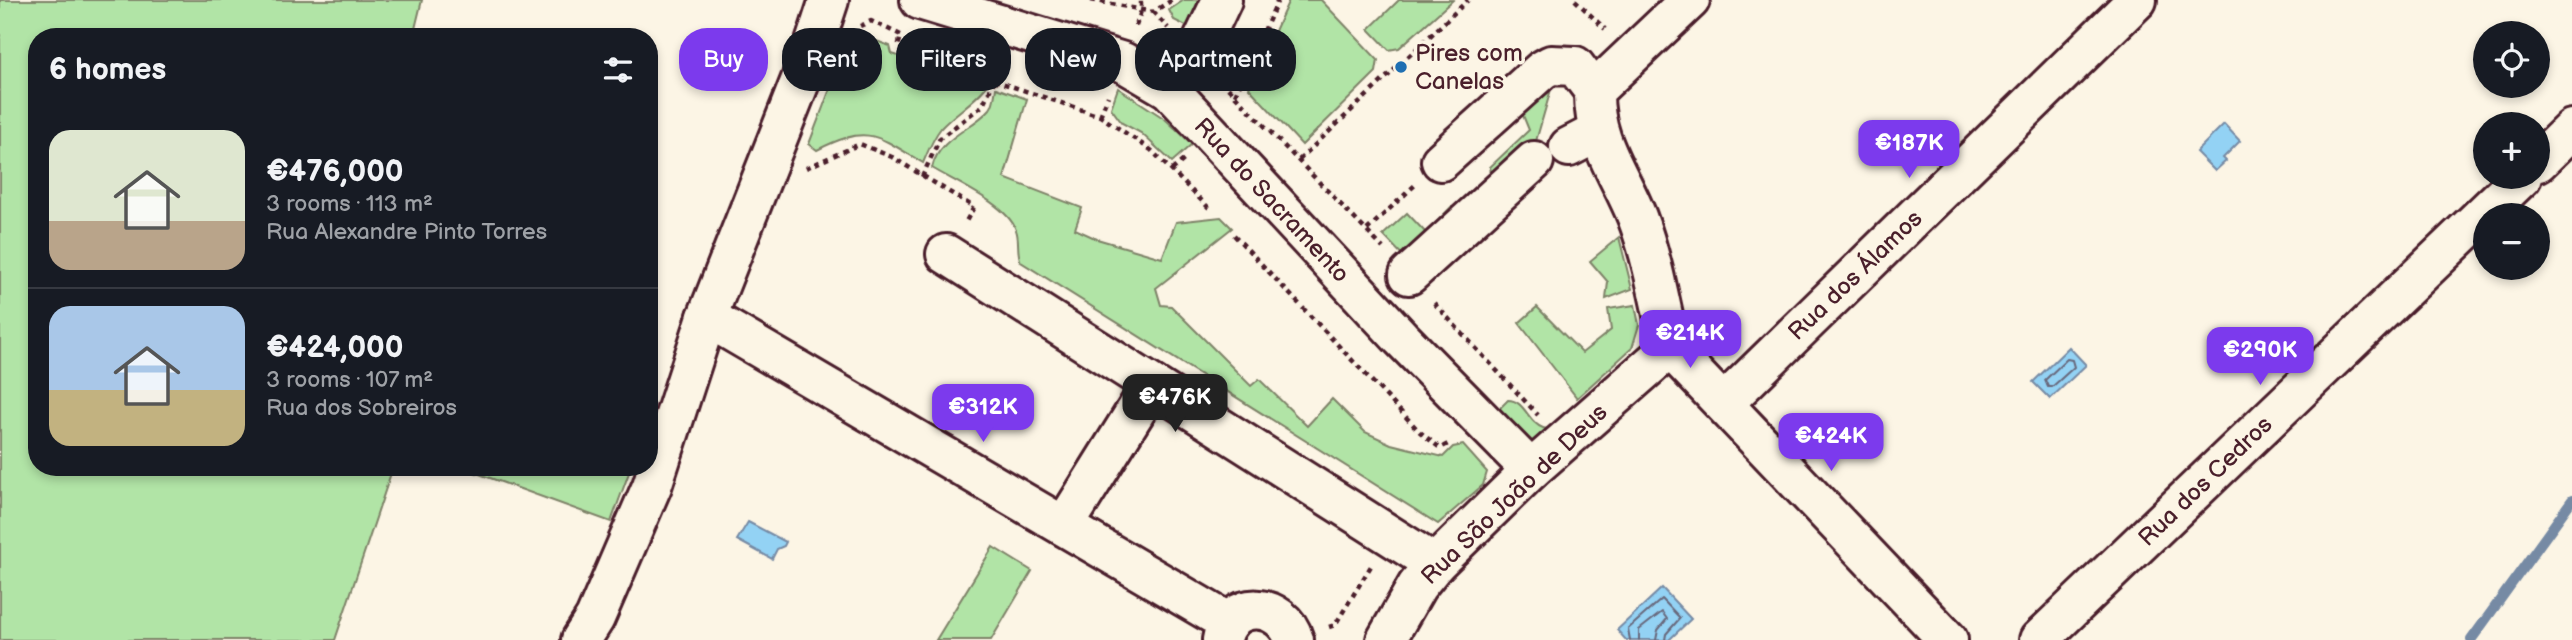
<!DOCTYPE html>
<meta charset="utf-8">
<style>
:root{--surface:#171b24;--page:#20242c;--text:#f1f3f6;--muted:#9ea1a6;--line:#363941;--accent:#7c3aed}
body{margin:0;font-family:"Balsamiq Sans",sans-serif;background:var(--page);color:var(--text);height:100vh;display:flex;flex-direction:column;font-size:26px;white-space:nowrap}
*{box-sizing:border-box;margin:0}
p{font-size:23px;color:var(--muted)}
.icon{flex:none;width:38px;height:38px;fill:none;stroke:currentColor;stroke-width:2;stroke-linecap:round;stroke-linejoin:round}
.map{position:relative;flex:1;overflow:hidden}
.panel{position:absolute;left:28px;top:28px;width:630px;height:448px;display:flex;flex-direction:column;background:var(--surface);border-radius:28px;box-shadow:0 4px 10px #0003}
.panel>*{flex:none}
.hud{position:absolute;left:679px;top:28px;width:665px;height:63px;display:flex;gap:14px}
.controls{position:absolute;left:2473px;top:21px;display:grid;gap:14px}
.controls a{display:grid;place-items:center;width:77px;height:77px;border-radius:50%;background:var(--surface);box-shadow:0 4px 10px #0003;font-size:35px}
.price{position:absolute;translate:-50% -60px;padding:0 16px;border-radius:14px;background:var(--accent);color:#fff;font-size:23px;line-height:46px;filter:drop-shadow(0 2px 4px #0008)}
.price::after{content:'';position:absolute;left:50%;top:42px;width:21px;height:16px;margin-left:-10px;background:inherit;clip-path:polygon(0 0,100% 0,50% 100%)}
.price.active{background:#222;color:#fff}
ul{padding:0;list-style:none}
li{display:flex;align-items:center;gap:21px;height:175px;padding:0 21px}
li+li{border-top:2px solid var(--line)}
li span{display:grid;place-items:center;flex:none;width:196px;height:140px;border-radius:21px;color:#555}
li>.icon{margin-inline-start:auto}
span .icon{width:84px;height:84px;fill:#fffc;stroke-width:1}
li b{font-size:30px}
h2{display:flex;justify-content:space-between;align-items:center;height:84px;padding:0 21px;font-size:30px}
.tag{padding:0 24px;border-radius:28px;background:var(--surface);box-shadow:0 4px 10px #0003;font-size:24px;line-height:63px}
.tag.active{background:var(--accent);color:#fff}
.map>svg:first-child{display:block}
</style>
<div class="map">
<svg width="2572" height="640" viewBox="0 0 2572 640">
<rect width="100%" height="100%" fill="#fcf5e5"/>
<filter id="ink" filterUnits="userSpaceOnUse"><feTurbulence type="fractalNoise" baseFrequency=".0143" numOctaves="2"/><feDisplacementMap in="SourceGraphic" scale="14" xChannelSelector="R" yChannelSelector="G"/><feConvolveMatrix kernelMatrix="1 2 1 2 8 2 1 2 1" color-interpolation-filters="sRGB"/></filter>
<g filter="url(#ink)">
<g fill="#b1e4a6" stroke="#7e8268" stroke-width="2">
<path d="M0,0h422l-9,37h-376v430h356l-58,173h-335z"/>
<path d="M1184,0h18l-14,27 -14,-7 -5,-10z"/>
<path d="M1289,0h32l57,60 -2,12 -74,73 -53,-57z"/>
<path d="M1399,0h54l-54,48 -10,2 -20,-21z"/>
<path d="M855,33l35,13 2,8 80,25 14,8c-13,16 -31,26 -45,41 -8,10 -13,23 -18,35 -46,-28 -55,-39 -106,-13l-8,-6 39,-102z"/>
<path d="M1554,79l-20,69 -121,118 -30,-31 24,-22 19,20 25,-26 12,1 29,-30 -2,-11 39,-37 -9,-22z"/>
<path d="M996,88l31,11 -23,79 78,30 -7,21 22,10 65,19 14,-36 45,-5 11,11 -76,60 5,17 10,1 80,80 8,-7 48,47 25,-27 33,33 26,12 52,13 10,-10 10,-2 24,27 -4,13 -45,39 -417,-262c-5,-10 -1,-22 -5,-32 -9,-26 -61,-48 -84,-62 6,-30 41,-39 58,-59 4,-5 5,-15 6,-21z"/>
<path d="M1118,88l47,31 27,25 -20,18 -31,-29 -19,-10 -11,-15z"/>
<path d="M1619,237l13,52 -26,10 2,-17 -18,-21z"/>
<path d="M1635,305l4,20 -7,23 -55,50 -58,-75 18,-16 45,46 29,-23 -3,-21z"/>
<path d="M1508,400c17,0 20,23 35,28 6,2 15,-1 22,-2l-25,17h-8l-9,-1 -30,-27z"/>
<path d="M460,467h171l-20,55z"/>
<path d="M993,547l39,24 -41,69h-55z"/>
</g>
<g fill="#93d2f4" stroke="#768aa4" stroke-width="2">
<path d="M2224,124l16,17 -17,17 3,3 -11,10 -19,-19z"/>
<path d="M2069,347l17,18 -36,34 -17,-17z"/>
<path d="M748,522l38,20 -2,4 -7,3 -5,10 -35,-19z"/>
<path d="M1662,588l29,31 -22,21h-43l-9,-10z"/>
</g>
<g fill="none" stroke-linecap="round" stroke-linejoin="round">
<g stroke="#67677b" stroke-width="2">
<path d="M2067,359l5,1 2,7 -22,20h-4l-3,-7z"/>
<path d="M1630,640l-2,-11 34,-30 18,19 -14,16 -1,6"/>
<path d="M1639,640v-10l23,-18 5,7 -9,11 -2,10"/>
</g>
<path stroke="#768aa4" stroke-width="10" d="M2471,640l101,-140"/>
<g stroke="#4a1f2b" stroke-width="44">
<g id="minor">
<path d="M920,0l203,62 46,27 232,249 130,132"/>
<path d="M1169,89l26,-32 27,-57"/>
<path d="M1569,147l29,-15"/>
<path d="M1441,161l101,-91 9,-5 24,1 19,25"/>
<path d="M2538,162l34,-33"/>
<path d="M946,254l489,310"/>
<path d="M1409,275l125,-114"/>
<path d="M707,317l522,306"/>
<path d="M1670,348l278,292"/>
<path d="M1724,403l413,-403"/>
<path d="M1064,526l88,-141"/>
<path d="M581,640l14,-22 57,-132 55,-169 106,-268 16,-49"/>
<path d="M1222,640c7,-42 61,-39 72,0"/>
<path d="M1386,640l31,-54 18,-22 96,-94 139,-122c-9,-41 -18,-92 -33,-131 -18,-45 -44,-75 -43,-126l96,-91"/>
<path d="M2039,640l483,-463"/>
</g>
</g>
<g stroke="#4a1f2b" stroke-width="4.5" stroke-dasharray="5 5" stroke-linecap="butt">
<path d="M1091,0l62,12 19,-12"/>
<path d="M1575,0l30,29"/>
<path d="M1153,12l15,16"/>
<path d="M860,26l11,-5 30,14 -3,13 202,68 51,34 60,60"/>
<path d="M1136,26l5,-15v-11"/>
<path d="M1221,81l162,167"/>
<path d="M1235,95l43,-95"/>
<path d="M1100,116l8,-20"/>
<path d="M1299,160l169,-160"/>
<path d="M806,168l54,-24 32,13 82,50 -9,16"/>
<path d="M1172,170l13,-11"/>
<path d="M922,177l18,-39 42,-32 13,-26"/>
<path d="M1367,230l48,-45"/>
<path d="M1234,235l186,197 20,16 12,-6"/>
<path d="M1434,303l104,112"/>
<path d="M1329,627l6,-2 36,-59"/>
</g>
<use href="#minor" stroke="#fcf5e5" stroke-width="38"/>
</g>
</g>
<circle fill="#1f6fb2" stroke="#fcf5e5" stroke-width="2.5" cx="1401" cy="67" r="7"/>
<g text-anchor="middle" stroke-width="7" stroke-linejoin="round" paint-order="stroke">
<g font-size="24" fill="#4a1f2b" stroke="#fcf5e5" text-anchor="start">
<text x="1415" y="61">Pires com<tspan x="1415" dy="28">Canelas</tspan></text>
</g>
<g font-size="24" fill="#4a1f2b" stroke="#fcf5e5">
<text transform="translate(1272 200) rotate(47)" y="8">Rua do Sacramento</text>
<text transform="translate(1855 275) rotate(-44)" y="8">Rua dos Álamos</text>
<text transform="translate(2205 481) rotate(-44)" y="8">Rua dos Cedros</text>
<text transform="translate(1514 494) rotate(-44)" y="8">Rua São João de Deus</text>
</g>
</g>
</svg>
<div class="controls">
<a><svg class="icon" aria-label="locate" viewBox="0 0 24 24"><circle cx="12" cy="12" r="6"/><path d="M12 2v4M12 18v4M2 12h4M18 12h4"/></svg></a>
<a>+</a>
<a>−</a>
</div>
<b class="price" style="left:1909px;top:180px">€187K</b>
<b class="price" style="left:1690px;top:370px">€214K</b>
<b class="price" style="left:2260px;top:387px">€290K</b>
<b class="price active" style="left:1175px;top:434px">€476K</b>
<b class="price" style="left:983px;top:444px">€312K</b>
<b class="price" style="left:1831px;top:473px">€424K</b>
<div class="hud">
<a class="tag active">Buy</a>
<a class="tag">Rent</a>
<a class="tag">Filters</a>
<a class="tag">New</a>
<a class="tag">Apartment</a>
</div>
<section class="panel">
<h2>6 homes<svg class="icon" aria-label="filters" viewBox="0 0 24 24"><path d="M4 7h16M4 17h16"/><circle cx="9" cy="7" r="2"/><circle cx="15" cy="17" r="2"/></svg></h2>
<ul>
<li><span style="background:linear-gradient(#dfe7d0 65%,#b9a48a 0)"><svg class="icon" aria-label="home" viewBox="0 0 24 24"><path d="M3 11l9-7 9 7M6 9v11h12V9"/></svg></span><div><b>€476,000</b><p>3 rooms · 113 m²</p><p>Rua Alexandre Pinto Torres</p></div></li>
<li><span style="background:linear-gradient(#a9c7e8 60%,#c2b280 0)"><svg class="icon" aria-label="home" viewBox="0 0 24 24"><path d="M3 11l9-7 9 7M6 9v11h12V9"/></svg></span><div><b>€424,000</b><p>3 rooms · 107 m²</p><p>Rua dos Sobreiros</p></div></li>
</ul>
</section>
</div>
